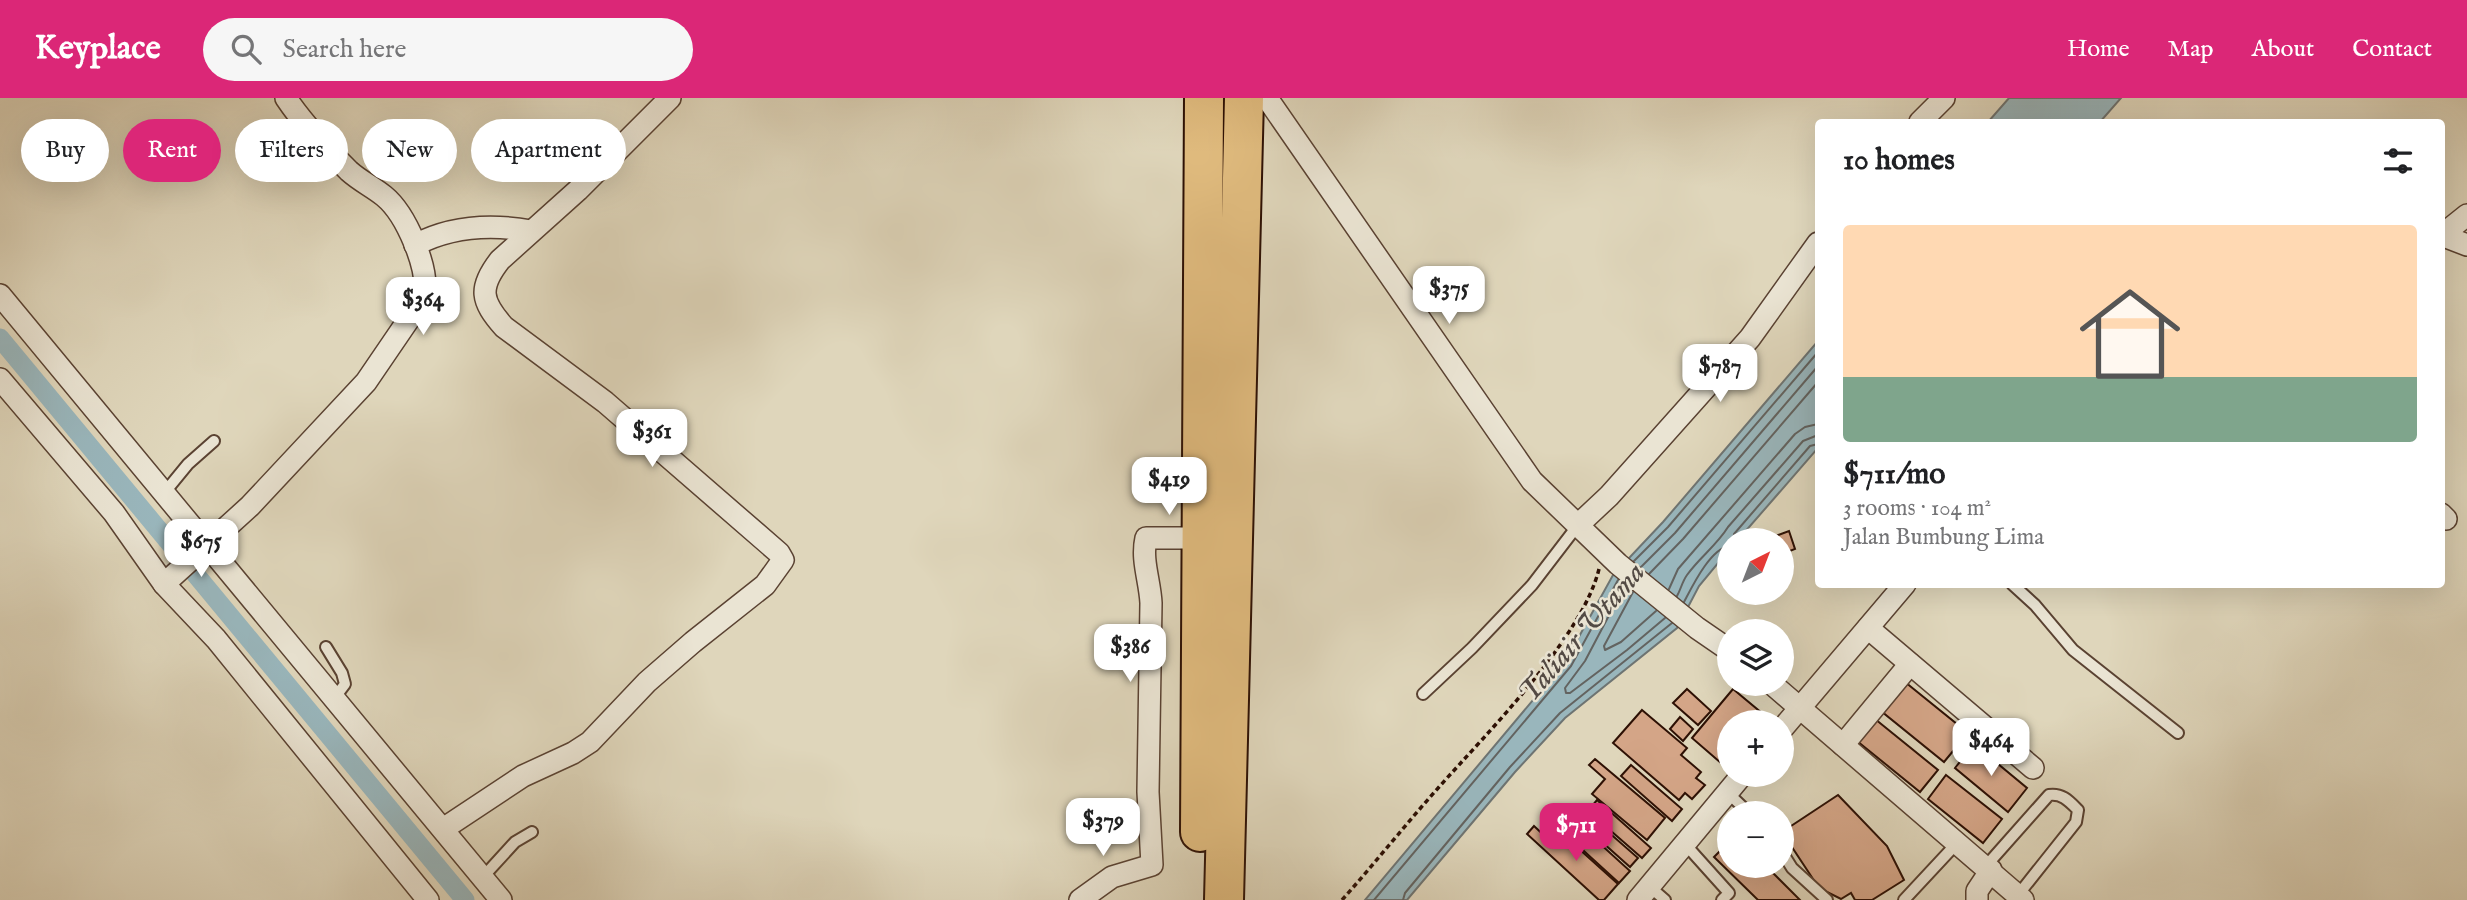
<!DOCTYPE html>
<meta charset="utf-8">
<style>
:root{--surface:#fff;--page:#f6f6f6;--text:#202124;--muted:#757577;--line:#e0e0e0;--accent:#db2777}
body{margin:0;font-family:"IM FELL English",serif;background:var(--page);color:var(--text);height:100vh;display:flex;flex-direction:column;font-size:26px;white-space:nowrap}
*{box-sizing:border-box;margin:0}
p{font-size:23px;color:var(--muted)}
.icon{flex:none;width:38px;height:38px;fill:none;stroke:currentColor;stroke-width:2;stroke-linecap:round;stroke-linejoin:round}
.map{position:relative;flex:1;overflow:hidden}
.drawer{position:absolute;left:1815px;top:21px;width:630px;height:469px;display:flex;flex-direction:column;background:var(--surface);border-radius:7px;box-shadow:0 7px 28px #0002}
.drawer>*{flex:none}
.top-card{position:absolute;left:21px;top:21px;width:665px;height:63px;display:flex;gap:14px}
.needle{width:46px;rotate:42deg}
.fabs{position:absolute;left:1717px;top:430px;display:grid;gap:14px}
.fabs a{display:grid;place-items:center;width:77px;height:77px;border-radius:50%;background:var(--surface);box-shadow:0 7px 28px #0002;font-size:35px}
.price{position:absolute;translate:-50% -60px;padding:0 16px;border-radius:14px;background:#fff;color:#222;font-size:23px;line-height:46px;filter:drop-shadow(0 2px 4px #0008)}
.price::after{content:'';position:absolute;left:50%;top:42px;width:21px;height:16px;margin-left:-10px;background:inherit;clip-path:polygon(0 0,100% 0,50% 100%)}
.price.current{background:var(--accent);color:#fff}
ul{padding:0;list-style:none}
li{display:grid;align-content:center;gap:14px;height:371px;padding:0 28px}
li+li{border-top:2px solid var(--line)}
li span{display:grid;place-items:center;height:217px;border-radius:7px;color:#555}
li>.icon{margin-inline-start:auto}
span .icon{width:126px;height:126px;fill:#fffc;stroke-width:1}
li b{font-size:30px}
h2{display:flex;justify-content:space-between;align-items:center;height:84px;padding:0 28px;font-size:30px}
.tag{padding:0 24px;border-radius:32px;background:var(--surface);box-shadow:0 7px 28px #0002;font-size:24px;line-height:63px}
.tag.current{background:var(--accent);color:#fff}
header{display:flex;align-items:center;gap:42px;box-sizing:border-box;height:98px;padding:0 35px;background:var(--accent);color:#fff}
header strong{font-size:33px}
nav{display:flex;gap:38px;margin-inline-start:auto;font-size:24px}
.search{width:490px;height:63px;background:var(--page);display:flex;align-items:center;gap:18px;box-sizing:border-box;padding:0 24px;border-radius:38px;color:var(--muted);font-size:26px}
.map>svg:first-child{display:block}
</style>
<header>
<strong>Keyplace</strong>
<div class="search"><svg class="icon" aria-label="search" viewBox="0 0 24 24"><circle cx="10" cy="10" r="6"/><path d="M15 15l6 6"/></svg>Search here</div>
<nav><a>Home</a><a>Map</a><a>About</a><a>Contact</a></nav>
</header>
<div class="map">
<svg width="2467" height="802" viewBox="0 0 2467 802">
<rect width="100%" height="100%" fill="#dfd6bb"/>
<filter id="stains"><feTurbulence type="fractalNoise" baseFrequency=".00286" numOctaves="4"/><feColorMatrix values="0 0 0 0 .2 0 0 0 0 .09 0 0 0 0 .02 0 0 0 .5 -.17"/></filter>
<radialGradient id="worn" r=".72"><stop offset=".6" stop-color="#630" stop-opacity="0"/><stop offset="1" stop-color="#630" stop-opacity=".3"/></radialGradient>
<g fill="#99b6bc" stroke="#6e7472" stroke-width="2">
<path d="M2009,0h112l-21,24h-112z"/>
<path d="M1818,243v107l-81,93h-8v9l-30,36 -22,42 -112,90 -50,54 -108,128h-42l200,-238 48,-87 50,-53z"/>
</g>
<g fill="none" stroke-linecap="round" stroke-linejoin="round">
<g stroke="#636360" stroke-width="2">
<path d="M1733,443l1,-7 76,-88 8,-2"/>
<path d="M1634,463l34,-34 150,-175"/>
<path d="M1641,469l34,-34 143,-167"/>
<path d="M1649,476l34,-35 135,-157"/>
<path d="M1625,487l-40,76 -20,27 1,5h4l57,-43 38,-32"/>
<path d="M1669,491l9,-20 117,-135 10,-7 13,-3"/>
<path d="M1633,494l-29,54 1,4 16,-8 35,-31"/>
<path d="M1677,498c4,-7 5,-14 10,-21 12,-17 30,-30 41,-48l75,-86 15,-6"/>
<path d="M1684,504c8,-15 26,-53 45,-56"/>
<path d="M1374,802l197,-234 47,-86"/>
<path d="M1403,802l2,-7 105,-126 50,-54 112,-90"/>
</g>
<path stroke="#99b6bc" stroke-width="19" d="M0,240l465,562"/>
</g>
<g fill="#d4a587" stroke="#2d1004" stroke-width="2">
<path d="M1789,433l6,18 -13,5v-13h-20z"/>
<path d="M1905,584l63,51 -24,29 -63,-51z"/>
<path d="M1687,591l24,22 -13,14 -25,-22z"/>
<path d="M1733,591l30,25 -7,9h-27v31l-8,9 -29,-25z"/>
<path d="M1642,612l45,38 -6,7 20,17 -5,6 9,7 -13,14 -7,-6 -6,7 -66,-57z"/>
<path d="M1680,619l13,12 -10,12 -13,-12z"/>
<path d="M1875,621l63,51 -18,22 -63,-51z"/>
<path d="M1974,646l53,44 -19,24 -53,-44z"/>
<path d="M1595,661l70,59 -18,22 -55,-46 13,-15 -16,-14z"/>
<path d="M1631,667l51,44 -10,12 -51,-45z"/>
<path d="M1946,677l56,44 -19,24 -55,-44z"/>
<path d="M1838,697l49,51 17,34 -32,20h-17l-4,-7 -10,6 -22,-11 -37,-56z"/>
<path d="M1597,702l54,48 -9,10 -54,-47z"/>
<path d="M1582,711l56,49 -8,9 -56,-50z"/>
<path d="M1565,714l65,59 -11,12 -57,-52 4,-5 -7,-6z"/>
<path d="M1534,728l15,14 9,-10 60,54 -14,16h-5l-72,-66z"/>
<path d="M1729,744v24h37l34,34h-42l-44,-43z"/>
</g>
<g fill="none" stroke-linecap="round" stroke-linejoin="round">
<g stroke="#5a4232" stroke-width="14">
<g id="lane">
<path d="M165,394l23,-28 26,-23"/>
<path d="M2012,486l23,21 38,45 105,83"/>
<path d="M326,549l16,26 3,11 -12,16"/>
<path d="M1423,596l49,-46 60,-63 46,-60"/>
<path d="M1728,695l22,21"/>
<path d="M1685,746l44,49 -7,7"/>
<path d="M1782,754l10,16 35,32"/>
<path d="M1986,768l63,-71c13,-2 20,6 29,15l-2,12 -58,73"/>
<path d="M483,779l32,-35 17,-10"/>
<path d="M1650,789l15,13"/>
<path d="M1904,802l54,-58"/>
</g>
</g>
<g stroke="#5a4232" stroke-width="24">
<g id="street">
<path d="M1267,0l265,383 86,83 79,64 32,22"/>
<path d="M1920,24l24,-24"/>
<path d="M2441,137l26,10"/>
<path d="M2442,137l25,-20"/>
<path d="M415,147c36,-19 77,-21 116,-14"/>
<path d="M0,197l501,605"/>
<path d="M0,281l114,134 50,71 52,55 212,261"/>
<path d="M2441,416l5,5"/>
<path d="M1578,427l31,-29 141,-158 68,-95"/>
<path d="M164,486l86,-78 116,-124 58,-85c6,-28 -18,-83 -40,-101 -11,-9 -24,-15 -35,-25 -23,-23 -45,-46 -63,-73"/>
<path d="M1868,530l165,140"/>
<path d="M1772,586l251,216"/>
<path d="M1782,631l123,-145"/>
<path d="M1843,647l67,-81"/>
<path d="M443,731l80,-53 50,-23 17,-11 57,-60 46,-40 72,-57 18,-25 -4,-7 -174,-151 -101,-75c-23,-26 -26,-39 -4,-67l78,-70 92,-92"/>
<path d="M1080,802l32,-23 40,-12 -4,-73 3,-189c-1,-22 -10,-43 -5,-65h56"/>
<path d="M1638,802l104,-125"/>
<path d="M1977,802v-9l14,-21"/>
</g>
</g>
<g stroke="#2d1004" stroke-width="42">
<g id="highway">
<path d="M1200,734l4,-734"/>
<path d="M1224,802l20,-802"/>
</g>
</g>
<path stroke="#2d1004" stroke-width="3.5" stroke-dasharray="5 3.5" stroke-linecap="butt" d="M1342,802c33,-37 64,-76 97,-113 48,-54 143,-149 160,-218"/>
<use href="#lane" stroke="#eae4d3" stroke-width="10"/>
<use href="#street" stroke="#eae4d3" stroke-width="21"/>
<use href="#highway" stroke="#e0bb7e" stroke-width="38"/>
</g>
<g text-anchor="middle" stroke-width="5" stroke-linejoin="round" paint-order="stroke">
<g font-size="30" font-style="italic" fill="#534a44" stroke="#eae4d3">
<text transform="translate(1581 534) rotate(-49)" y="10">Taliair Utama</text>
</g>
</g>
<rect width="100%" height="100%" filter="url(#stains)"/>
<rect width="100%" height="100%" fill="url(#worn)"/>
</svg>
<div class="fabs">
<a><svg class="needle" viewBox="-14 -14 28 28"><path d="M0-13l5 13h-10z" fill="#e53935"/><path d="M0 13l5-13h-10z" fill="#757577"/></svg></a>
<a><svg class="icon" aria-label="layers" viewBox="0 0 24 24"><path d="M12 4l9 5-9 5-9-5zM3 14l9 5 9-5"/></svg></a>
<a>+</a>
<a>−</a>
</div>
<b class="price" style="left:1449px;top:228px">$375</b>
<b class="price" style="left:423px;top:239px">$364</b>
<b class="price" style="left:1720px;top:306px">$787</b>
<b class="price" style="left:652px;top:371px">$361</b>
<b class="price" style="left:1169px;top:419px">$419</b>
<b class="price" style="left:201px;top:481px">$675</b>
<b class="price" style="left:1130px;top:586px">$386</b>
<b class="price" style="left:1991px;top:680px">$464</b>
<b class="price" style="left:1103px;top:760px">$379</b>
<b class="price current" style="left:1576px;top:765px">$711</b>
<div class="top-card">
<a class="tag">Buy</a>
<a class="tag current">Rent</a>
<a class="tag">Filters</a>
<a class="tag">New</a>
<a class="tag">Apartment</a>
</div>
<section class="drawer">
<h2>10 homes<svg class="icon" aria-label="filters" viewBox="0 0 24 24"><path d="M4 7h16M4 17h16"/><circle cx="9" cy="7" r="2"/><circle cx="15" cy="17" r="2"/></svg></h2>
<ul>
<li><span style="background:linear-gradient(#ffd9b3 70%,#7fa58c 0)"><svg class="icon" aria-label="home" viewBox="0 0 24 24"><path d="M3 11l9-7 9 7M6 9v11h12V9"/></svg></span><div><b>$711/mo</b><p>3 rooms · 104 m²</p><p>Jalan Bumbung Lima</p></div></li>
</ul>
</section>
</div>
